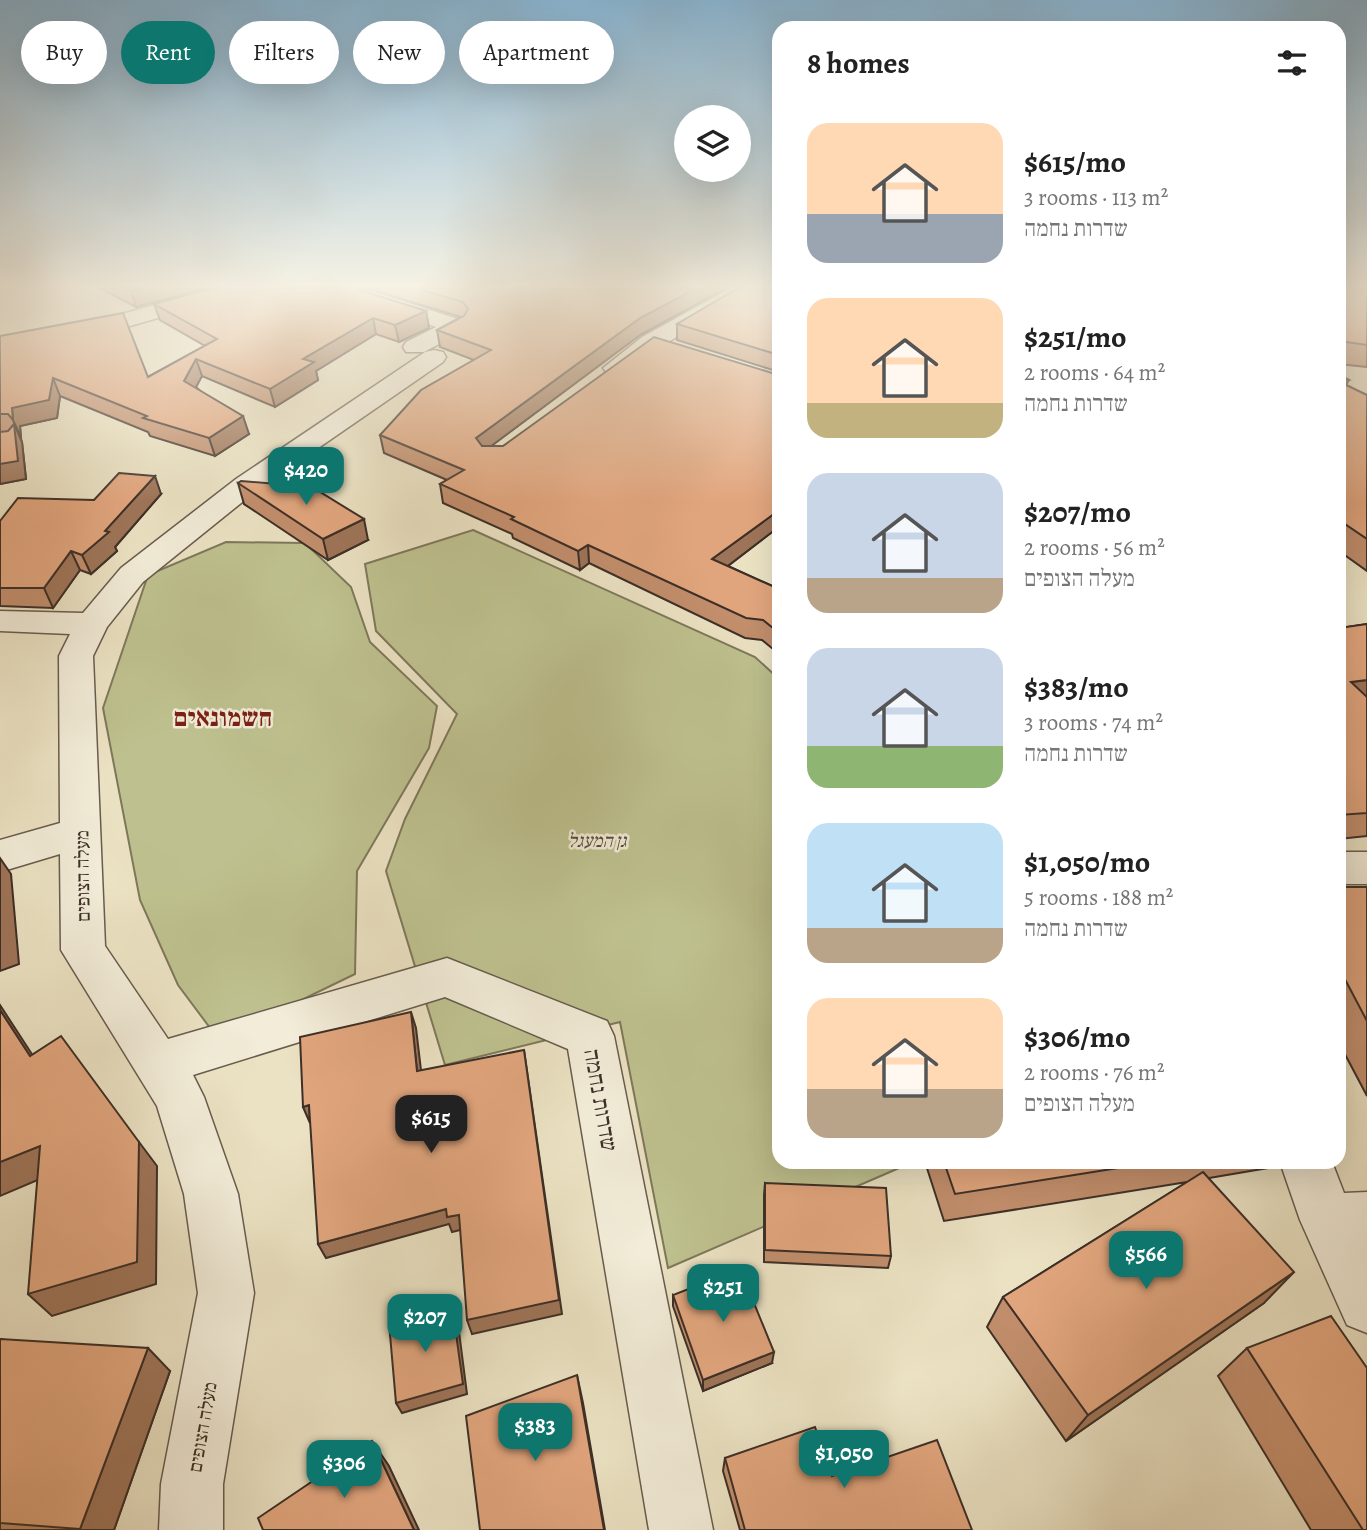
<!DOCTYPE html>
<meta charset="utf-8">
<style>
:root{--surface:#fff;--page:#f2f2f2;--text:#222;--muted:#767676;--accent:#0f766e}
body{margin:0;font-family:Alegreya,"Frank Ruhl Libre",serif;background:var(--page);color:var(--text);height:100vh;display:flex;flex-direction:column;font-size:26px;white-space:nowrap}
*{box-sizing:border-box;margin:0}
p{font-size:23px;color:var(--muted)}
.icon{flex:none;width:38px;height:38px;fill:none;stroke:currentColor;stroke-width:2;stroke-linecap:round;stroke-linejoin:round}
.map{position:relative;flex:1;overflow:hidden}
.drawer{position:absolute;left:772px;top:21px;width:574px;height:1148px;display:flex;flex-direction:column;background:var(--surface);border-radius:21px;box-shadow:0 7px 28px #0002}
.drawer>*{flex:none}
.hud{position:absolute;left:21px;top:21px;width:646px;height:63px;display:flex;gap:14px}
.tools{position:absolute;left:674px;top:105px;display:grid;gap:14px}
.tools a{display:grid;place-items:center;width:77px;height:77px;border-radius:50%;background:var(--surface);box-shadow:0 7px 28px #0002;font-size:35px}
.price{position:absolute;translate:-50% -60px;padding:0 16px;border-radius:14px;background:var(--accent);color:#fff;font-size:23px;line-height:46px;filter:drop-shadow(0 2px 4px #0008)}
.price::after{content:'';position:absolute;left:50%;top:42px;width:21px;height:16px;margin-left:-10px;background:inherit;clip-path:polygon(0 0,100% 0,50% 100%)}
.price.current{background:#222;color:#fff}
ul{padding:0;list-style:none}
li{display:flex;align-items:center;gap:21px;height:175px;padding:0 35px}
li span{display:grid;place-items:center;flex:none;width:196px;height:140px;border-radius:21px;color:#555}
li>.icon{margin-inline-start:auto}
span .icon{width:84px;height:84px;fill:#fffc;stroke-width:1}
li b{font-size:30px}
h2{display:flex;justify-content:space-between;align-items:center;height:84px;padding:0 35px;font-size:30px}
.chip{padding:0 24px;border-radius:32px;background:var(--surface);box-shadow:0 7px 28px #0002;font-size:24px;line-height:63px}
.chip.current{background:var(--accent);color:#fff}
.map>svg:first-child{display:block}
</style>
<div class="map">
<svg width="1367" height="1530" viewBox="0 0 1367 1530">
<rect width="100%" height="100%" fill="#ebe2c3"/>
<filter id="stains"><feTurbulence type="fractalNoise" baseFrequency=".00286" numOctaves="4"/><feColorMatrix values="0 0 0 0 .2 0 0 0 0 .09 0 0 0 0 .02 0 0 0 .5 -.17"/></filter>
<radialGradient id="worn" r=".72"><stop offset=".6" stop-color="#630" stop-opacity="0"/><stop offset="1" stop-color="#630" stop-opacity=".3"/></radialGradient>
<g fill="#bec18f" stroke="#7e785b" stroke-width="2">
<path d="M473,530l282,127 24,22v483h134l-245,106 -48,-246 -175,43 -59,-194 19,-52 52,-105 -81,-83 -11,-67z"/>
<path d="M226,542l79,1 46,44 19,55 67,64 -8,42 -72,123 -2,103 -136,66 -41,-55 -38,-85 -37,-192 45,-133z"/>
</g>
<g fill="none" stroke-linecap="round" stroke-linejoin="round">
<g stroke="#685c4e" stroke-width="3">
<g id="minor">
<path d="M214,288h34l-3,5 -115,33 -8,-2 -4,-5 4,-5z"/>
<path d="M731,288h27l-98,59 -35,26h-18l-4,-5 39,-31z"/>
<path d="M377,293l87,28 4,5 -4,5 -40,21h-18l-3,-5 3,-5 30,-15 -67,-22 -3,-5z"/>
<path d="M434,350l9,2 3,5 -3,5 -187,129 -113,91 -36,45 -14,29 12,290 63,93 279,-81 160,63 7,15 99,494h-64l-81,-481 -123,-52 -252,78 11,22 34,97 16,99 -31,191v46h-64l2,-46 37,-191 -14,-99 -27,-88 -96,-156 -1,-96 -60,18v-32l60,-17 -1,-167 11,-22 -70,-3v-20l83,2 38,-45 115,-89 189,-127z"/>
<rect x="1339" y="852" width="28" height="32"/>
<path d="M1280,1162h52l12,31 23,-1v141l-20,-8 -47,-105z"/>
</g>
</g>
<use href="#minor" fill="#f2ecd8" fill-rule="evenodd"/>
</g>
<g fill="#c28e6c" stroke="#3d2f27" stroke-width="2">
<path d="M100,288h106l-70,19z"/>
<path d="M212,288h514l-86,47 -149,111h12l276,-71v158l-3,-4 -48,37 51,23v65l-17,-14 -17,-2 -156,-75 -9,7 -67,-32 -1,-4 -69,-31 -3,-19 7,-4 -63,-27 -4,-18 94,-75 -34,-13 -3,-17 24,-13 -88,-27 -5,3 58,18 3,17 -30,14 -23,-8 -60,37 2,9 -43,27 -73,-31 -6,11 53,47 -34,22 -65,-20 -2,-4 -88,-36 -3,22 -37,8 1,11 -3,-4 4,9 4,37 -26,5v-148l148,41 57,-31 -45,-26 -6,-16z"/>
<path d="M779,288v84l-102,-32v-16z"/>
<path d="M1339,288h28v79l-28,-3z"/>
<path d="M1339,375l10,5 -3,5 21,10v176l-28,-20z"/>
<path d="M238,483l130,57 -40,20 -84,-56z"/>
<path d="M161,494l-46,53 2,4 -26,23 -11,-4 -27,38 -53,-2v-85l94,-21z"/>
<path d="M1367,624v212l-28,3v-211z"/>
<path d="M1339,887h28v209l-28,-53z"/>
<path d="M925,1162h348l-5,6 -59,10 55,125 -198,138 -79,-114 16,-30 184,-115 -243,39z"/>
<path d="M765,1183l126,73 -3,12 -124,-6v-67z"/>
<path d="M673,1295l99,68 -69,28 -30,-85z"/>
<path d="M0,1339l170,32 -56,159h-114z"/>
<path d="M1247,1348l120,182h-56l-93,-154z"/>
<path d="M725,1458l107,18 140,54h-232l-17,-59z"/>
</g>
<g fill="#9e7458" stroke="#3d2f27" stroke-width="2">
<path d="M143,288h63l-70,19 -5,-16z"/>
<path d="M356,288h16l1,2 -15,8z"/>
<path d="M697,288h29l-86,47 -162,121 -2,-18 164,-120z"/>
<path d="M426,311l3,17 -30,14 -4,-17z"/>
<path d="M373,318l3,16 -60,37 2,9 -43,27 -5,-18 33,-30z"/>
<path d="M196,359l6,17 -12,22 -6,-17z"/>
<path d="M53,378l7,18 -3,22 -37,8 1,11 -8,-17 -1,-12z"/>
<path d="M243,416l6,18 -34,22 -6,-18z"/>
<path d="M14,424l8,18 4,37 -26,5v-20z"/>
<path d="M155,476l6,18 -46,53 2,4 -26,23 -9,-19z"/>
<path d="M778,511l-2,18 -64,49v-19z"/>
<path d="M364,519l4,21 -40,20 -5,-21z"/>
<path d="M588,545l1,18 -9,7 -2,-19z"/>
<path d="M71,551l9,19 -27,38 -9,-20z"/>
<path d="M1367,680v22l-16,-20z"/>
<path d="M0,858l11,16 8,90 -19,7z"/>
<path d="M0,1005l50,77 -20,-26 -30,-46z"/>
<path d="M411,1012l5,16 7,59 -6,-16z"/>
<path d="M524,1050l38,264 -90,20 -5,-14z"/>
<path d="M309,1105l1,18 -7,-16z"/>
<path d="M139,1142l18,24 -1,118 -104,32 -24,-22z"/>
<path d="M40,1146l21,24 -61,26v-34z"/>
<path d="M446,1209l13,6 5,14 -12,3 -3,-8 -123,34 -8,-14z"/>
<path d="M1294,1272l-30,31 -198,138 22,-26z"/>
<path d="M452,1305l5,11 10,78 -65,19 -6,-10z"/>
<path d="M148,1348l22,23 -56,159h-33l-1,-1z"/>
<path d="M774,1352l-2,11 -69,28v-11z"/>
<path d="M577,1375l6,28 22,127h-1z"/>
<path d="M372,1441l17,25 30,64h-5z"/>
</g>
<g fill="#e1a57d" stroke="#3d2f27" stroke-width="2">
<path d="M125,288h18l-12,3z"/>
<path d="M212,288h146l2,2 66,21 -31,14 -22,-7 -70,41 11,3 -44,27 -74,-30 -12,22 59,35 -34,22 -66,-20 4,-2 -94,-38 -4,22 -37,8 1,12 -5,-6h-8v-78l123,-23 25,64 69,-38 -63,-35z"/>
<path d="M416,288h281l-57,30 -164,120 6,8h21l151,-109 125,38v138l-1,-2 -66,48 67,30v44l-16,-13 -17,-2 -158,-73 -10,6 -67,-32 3,-2 -74,-33 24,-14 -84,-35 41,-45 70,-40 -54,-20 27,-14 4,-7 -5,-7z"/>
<path d="M738,288h41v67l-102,-31z"/>
<path d="M1339,288h28v57l-28,-4z"/>
<path d="M1339,375l10,5 -9,2 27,13v144l-28,-19z"/>
<path d="M14,424l4,37 -18,3v-32l8,-1z"/>
<path d="M119,473l36,3 -50,55 4,1 -27,23 -11,-4 -27,37h-44v-67l18,-23 76,2z"/>
<path d="M241,481l71,6 52,32 -41,20 -85,-56z"/>
<path d="M1367,624v56l-16,2 16,15v116l-28,2v-187z"/>
<path d="M1339,887h28v134l-28,-53z"/>
<path d="M0,1010l30,46 31,-20 78,106 -2,120 -109,32 12,-148 -40,16z"/>
<path d="M411,1012l6,59 107,-21 35,250 -92,20 -8,-105 -12,2 -1,-8 -128,35 -9,-139 -6,2 -3,-70z"/>
<path d="M944,1162h212l-201,32z"/>
<path d="M1203,1172l91,100 -206,143 -85,-118z"/>
<path d="M765,1183l121,5 5,68 -126,-6z"/>
<path d="M740,1269l34,83 -71,28 -30,-85z"/>
<path d="M452,1305l11,79 -67,19 -7,-80z"/>
<path d="M1331,1316l36,52v162h-4l-116,-182z"/>
<path d="M0,1339l148,9 -68,181 -80,-6z"/>
<path d="M577,1375l27,155h-124l-14,-114z"/>
<path d="M815,1427l17,49 105,-36 35,90h-227l-20,-72z"/>
<path d="M372,1441l42,89h-151l-5,-12z"/>
</g>
<linearGradient id="sky" x2="0" y2="1"><stop stop-color="#89b7d6"/><stop offset="0.57" stop-color="#f6f2e4"/><stop offset="1" stop-color="#f6f2e4" stop-opacity="0"/></linearGradient>
<rect width="1367" height="502" fill="url(#sky)"/>
<g text-anchor="middle" stroke-width="5" stroke-linejoin="round" paint-order="stroke">
<g font-size="19" font-style="italic" fill="#574c3c" stroke="#f2ecd8">
<text x="597" y="847">גן המעגל</text>
</g>
<g font-size="19" fill="#3d2f27" stroke="#f2ecd8">
<text transform="translate(82 876) rotate(-91)" y="7">מעלה הצופים</text>
<text transform="translate(202 1427) rotate(-80)" y="7">מעלה הצופים</text>
</g>
<g font-size="23" fill="#3d2f27" stroke="#f2ecd8">
<text transform="translate(601 1100) rotate(80)" y="8">שדרות נחמה</text>
</g>
<g font-size="26" font-weight="bold" fill="#7a1f14" stroke="#f2ecd8">
<text x="223" y="726">חשמונאים</text>
</g>
</g>
<rect width="100%" height="100%" filter="url(#stains)"/>
<rect width="100%" height="100%" fill="url(#worn)"/>
</svg>
<div class="tools">
<a><svg class="icon" aria-label="layers" viewBox="0 0 24 24"><path d="M12 4l9 5-9 5-9-5zM3 14l9 5 9-5"/></svg></a>
</div>
<b class="price" style="left:306px;top:507px">$420</b>
<b class="price current" style="left:431px;top:1155px">$615</b>
<b class="price" style="left:1146px;top:1291px">$566</b>
<b class="price" style="left:723px;top:1324px">$251</b>
<b class="price" style="left:425px;top:1354px">$207</b>
<b class="price" style="left:535px;top:1463px">$383</b>
<b class="price" style="left:844px;top:1490px">$1,050</b>
<b class="price" style="left:344px;top:1500px">$306</b>
<div class="hud">
<a class="chip">Buy</a>
<a class="chip current">Rent</a>
<a class="chip">Filters</a>
<a class="chip">New</a>
<a class="chip">Apartment</a>
</div>
<section class="drawer">
<h2>8 homes<svg class="icon" aria-label="filters" viewBox="0 0 24 24"><path d="M4 7h16M4 17h16"/><circle cx="9" cy="7" r="2"/><circle cx="15" cy="17" r="2"/></svg></h2>
<ul>
<li><span style="background:linear-gradient(#ffd9b3 65%,#9aa5b1 0)"><svg class="icon" aria-label="home" viewBox="0 0 24 24"><path d="M3 11l9-7 9 7M6 9v11h12V9"/></svg></span><div><b>$615/mo</b><p>3 rooms · 113 m²</p><p>שדרות נחמה</p></div></li>
<li><span style="background:linear-gradient(#ffd9b3 75%,#c2b280 0)"><svg class="icon" aria-label="home" viewBox="0 0 24 24"><path d="M3 11l9-7 9 7M6 9v11h12V9"/></svg></span><div><b>$251/mo</b><p>2 rooms · 64 m²</p><p>שדרות נחמה</p></div></li>
<li><span style="background:linear-gradient(#c9d6e8 75%,#b9a48a 0)"><svg class="icon" aria-label="home" viewBox="0 0 24 24"><path d="M3 11l9-7 9 7M6 9v11h12V9"/></svg></span><div><b>$207/mo</b><p>2 rooms · 56 m²</p><p>מעלה הצופים</p></div></li>
<li><span style="background:linear-gradient(#c9d6e8 70%,#8fb573 0)"><svg class="icon" aria-label="home" viewBox="0 0 24 24"><path d="M3 11l9-7 9 7M6 9v11h12V9"/></svg></span><div><b>$383/mo</b><p>3 rooms · 74 m²</p><p>שדרות נחמה</p></div></li>
<li><span style="background:linear-gradient(#bfe0f5 75%,#b9a48a 0)"><svg class="icon" aria-label="home" viewBox="0 0 24 24"><path d="M3 11l9-7 9 7M6 9v11h12V9"/></svg></span><div><b>$1,050/mo</b><p>5 rooms · 188 m²</p><p>שדרות נחמה</p></div></li>
<li><span style="background:linear-gradient(#ffd9b3 65%,#b9a48a 0)"><svg class="icon" aria-label="home" viewBox="0 0 24 24"><path d="M3 11l9-7 9 7M6 9v11h12V9"/></svg></span><div><b>$306/mo</b><p>2 rooms · 76 m²</p><p>מעלה הצופים</p></div></li>
</ul>
</section>
</div>
